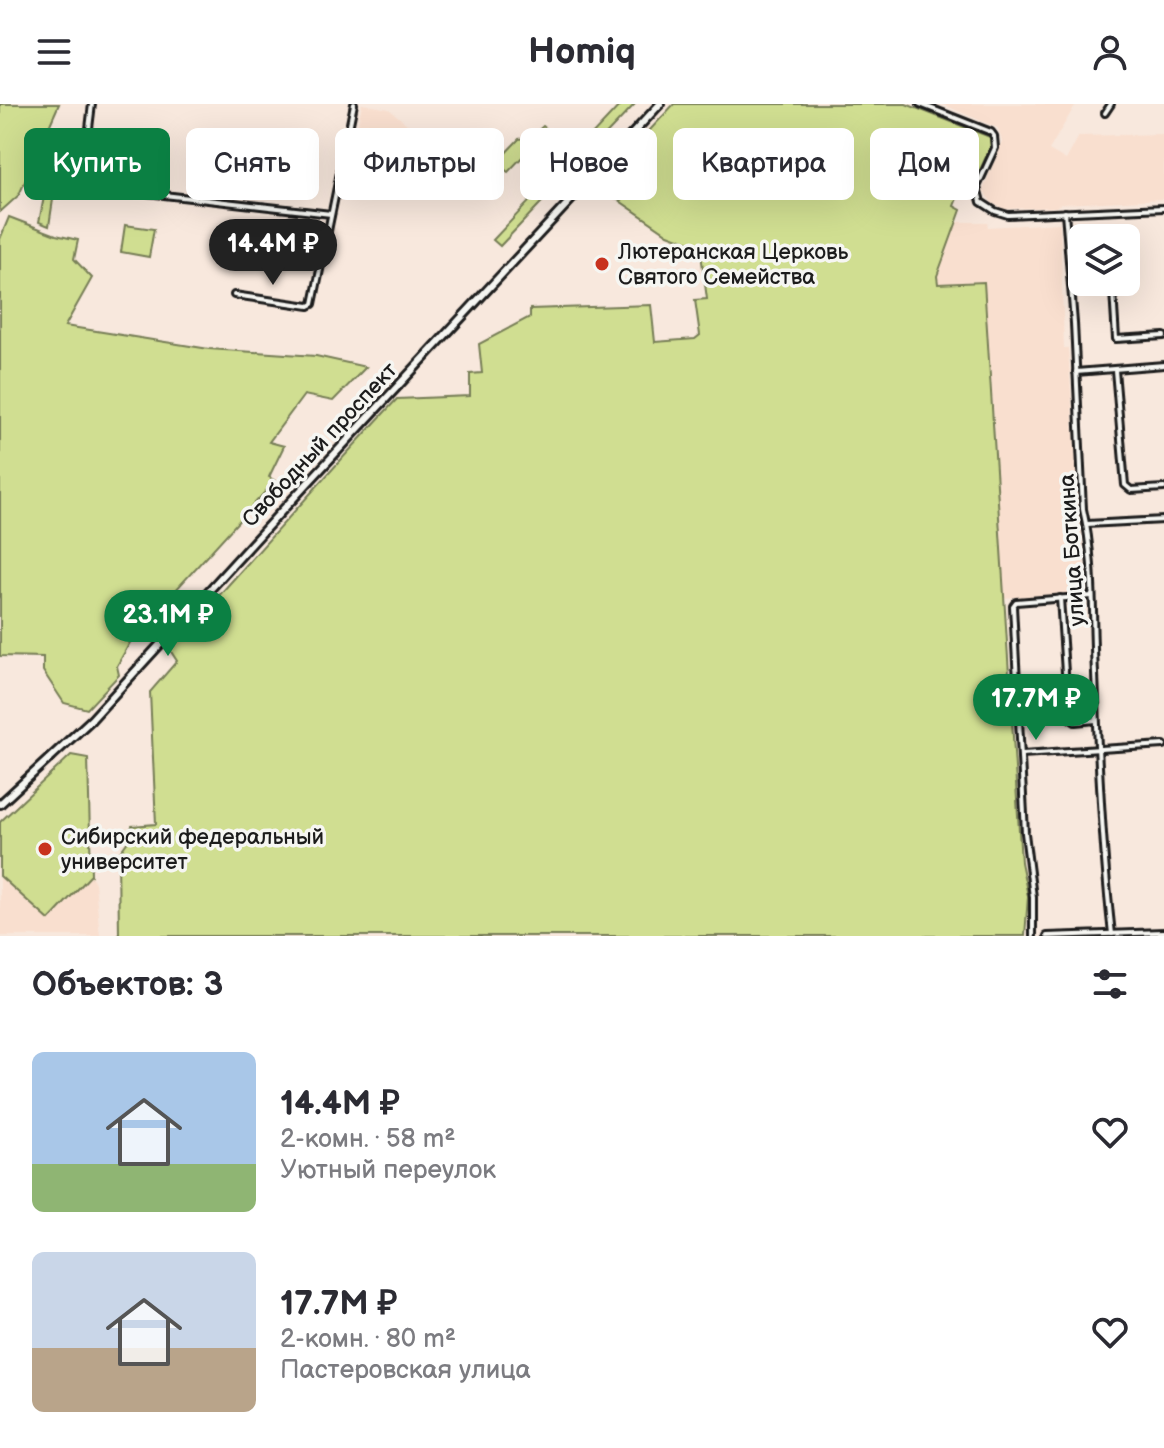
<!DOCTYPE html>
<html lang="ru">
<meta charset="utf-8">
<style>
:root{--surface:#fff;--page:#f2f2f3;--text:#2b2b33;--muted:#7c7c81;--accent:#0b8043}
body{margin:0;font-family:"Balsamiq Sans",sans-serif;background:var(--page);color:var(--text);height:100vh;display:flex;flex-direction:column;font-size:30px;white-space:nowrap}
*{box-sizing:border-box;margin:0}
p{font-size:26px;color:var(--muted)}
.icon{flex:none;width:44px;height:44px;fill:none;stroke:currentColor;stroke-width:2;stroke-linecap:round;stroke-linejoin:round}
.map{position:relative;height:832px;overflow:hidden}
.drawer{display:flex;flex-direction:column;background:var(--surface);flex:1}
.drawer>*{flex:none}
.hud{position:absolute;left:24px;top:24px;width:1116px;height:72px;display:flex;gap:16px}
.tools{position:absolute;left:1068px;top:120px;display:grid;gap:16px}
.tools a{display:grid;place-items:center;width:72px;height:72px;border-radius:12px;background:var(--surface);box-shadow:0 8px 32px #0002;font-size:40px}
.price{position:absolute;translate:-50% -68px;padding:0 18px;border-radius:28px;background:var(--accent);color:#fff;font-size:26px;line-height:52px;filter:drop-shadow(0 2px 4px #0008)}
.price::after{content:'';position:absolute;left:50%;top:48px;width:24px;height:18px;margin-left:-12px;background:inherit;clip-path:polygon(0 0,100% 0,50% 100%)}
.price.active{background:#222;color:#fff}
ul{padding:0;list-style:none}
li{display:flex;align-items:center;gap:24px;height:200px;padding:0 32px}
li span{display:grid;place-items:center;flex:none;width:224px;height:160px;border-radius:12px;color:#555}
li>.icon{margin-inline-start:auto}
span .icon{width:96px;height:96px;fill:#fffc;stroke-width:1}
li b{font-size:34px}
h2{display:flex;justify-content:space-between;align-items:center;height:96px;padding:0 32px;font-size:34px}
.tag{padding:0 28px;border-radius:12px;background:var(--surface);box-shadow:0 8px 32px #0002;font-size:28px;line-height:72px}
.tag.active{background:var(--accent);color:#fff}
header{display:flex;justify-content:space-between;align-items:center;height:104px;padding:0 32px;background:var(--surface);font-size:36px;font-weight:700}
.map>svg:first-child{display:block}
</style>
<header><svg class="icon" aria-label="menu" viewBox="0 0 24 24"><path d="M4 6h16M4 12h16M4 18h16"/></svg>Homiq<svg class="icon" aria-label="person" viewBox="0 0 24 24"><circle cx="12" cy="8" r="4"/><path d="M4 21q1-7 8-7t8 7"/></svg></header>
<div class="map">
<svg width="1164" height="832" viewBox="0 0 1164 832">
<rect width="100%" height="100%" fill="#f8e8dd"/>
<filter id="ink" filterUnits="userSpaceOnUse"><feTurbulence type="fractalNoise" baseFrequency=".0125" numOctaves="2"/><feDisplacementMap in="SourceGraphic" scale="16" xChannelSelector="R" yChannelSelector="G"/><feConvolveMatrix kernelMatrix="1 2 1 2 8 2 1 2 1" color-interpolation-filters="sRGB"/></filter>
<g filter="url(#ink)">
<g fill="#f9dfcf">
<path d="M362,0l27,5 56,47 12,8 13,2 20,15 -18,16 -128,-23 6,-10z"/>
<path d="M942,0h134l-27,46 17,10 13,-24 85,-2v65l-103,5 -6,3 -50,2 -13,-6 -9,-13 19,-49 -4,-13z"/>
<path d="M957,118h30l1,5 72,-4 4,125h4l16,233 -15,12 -66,5 -8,-163 -11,-152 -47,1v-8z"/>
<path d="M71,651l17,3 3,117 4,8 5,53h-100v-114z"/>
</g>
<g fill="#d0de91" stroke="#767d56" stroke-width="2">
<path d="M0,0h59l-40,91 -19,17z"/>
<path d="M621,0h14l-135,142 -7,-6z"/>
<path d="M674,0h232l84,33 1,9 -22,48 -9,-3 -6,15 7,4 -24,66 1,8 46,-2 37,580 7,34 -3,40h-906l-1,-81 10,-14 4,-15 24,-2 -6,-132 27,-31 -7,-11c76,-84 150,-169 227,-251l73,-3v-22l12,-1 -3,-29 51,-27v-8l121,-4 4,37 40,-3 5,-4 -5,-35 12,-1 -7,-53 -32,-12 -70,-48z"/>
<path d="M543,22l5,4 -40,42 -12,-9 23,-24 12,-2z"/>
<path d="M49,68l8,1 -8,53 -10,-4z"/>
<path d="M9,113l47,18 22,5 -4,19 18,19 -27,48 144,23 107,7 50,11 -33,34 -29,-6 -35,47 15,4 -15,31 6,4 -142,156 -16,29 2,9 -32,34 -23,-6 -21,-32v-14l-43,-1v-417z"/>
<path d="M125,121l29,4 -5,28 -28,-5z"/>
<path d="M71,651l17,3 3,117 -42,45 -49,-44v-54z"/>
</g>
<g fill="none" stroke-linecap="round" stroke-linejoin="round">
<g stroke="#1c1c1c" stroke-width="10">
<g id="minor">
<path d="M920,0l71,28 3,4 1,12 -18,39 4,15 14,9 13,4 156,-7"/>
<path d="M1105,9l6,-9"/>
<path d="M85,57l7,-57"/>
<path d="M111,85l220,25"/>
<path d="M1065,108l9,111 9,186c12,52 9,110 12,164 3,87 7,174 17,261"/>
<path d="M1113,187l3,48 48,-3"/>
<path d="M234,191l75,11 4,-2 41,-200"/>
<path d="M1115,266l10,115 6,5 33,-2"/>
<path d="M1076,268l88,-7"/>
<path d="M1087,420l77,-4"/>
<path d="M1060,494l8,119 7,5 21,-2"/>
<path d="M1022,650l142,-9"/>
<path d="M1033,832v-39l-8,-64 -12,-227 3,-4 76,-6"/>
<path d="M1047,832l117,-4"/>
</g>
</g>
<g stroke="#1c1c1c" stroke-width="12">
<path id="secondary" d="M0,700l91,-84 187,-205 382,-411"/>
</g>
<use href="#minor" stroke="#f6f6f2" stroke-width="4"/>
<use href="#secondary" stroke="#f6f6f2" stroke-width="6"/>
</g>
</g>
<g fill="#c8321e" stroke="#f6f6f2" stroke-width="3">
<circle cx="602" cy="160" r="8"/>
<circle cx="45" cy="745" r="8"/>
</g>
<g text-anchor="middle" stroke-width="7" stroke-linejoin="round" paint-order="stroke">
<g font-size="22" fill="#1c1c1c" stroke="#f6f6f2" text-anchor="start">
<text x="618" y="155">Лютеранская Церковь<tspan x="618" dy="25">Святого Семейства</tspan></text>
<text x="61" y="740">Сибирский федеральный<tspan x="61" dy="25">университет</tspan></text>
</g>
<g font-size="22" fill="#1c1c1c" stroke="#f6f6f2">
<text transform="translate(319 340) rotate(-47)" y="8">Свободный проспект</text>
<text transform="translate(1071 446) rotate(-94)" y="8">улица Боткина</text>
</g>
</g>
</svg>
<div class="tools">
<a><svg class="icon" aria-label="layers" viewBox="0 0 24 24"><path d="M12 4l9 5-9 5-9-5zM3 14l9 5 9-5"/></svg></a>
</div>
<b class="price active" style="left:273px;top:183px">14.4M ₽</b>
<b class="price" style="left:168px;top:554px">23.1M ₽</b>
<b class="price" style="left:1036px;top:638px">17.7M ₽</b>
<div class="hud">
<a class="tag active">Купить</a>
<a class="tag">Снять</a>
<a class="tag">Фильтры</a>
<a class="tag">Новое</a>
<a class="tag">Квартира</a>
<a class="tag">Дом</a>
</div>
</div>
<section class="drawer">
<h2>Объектов: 3<svg class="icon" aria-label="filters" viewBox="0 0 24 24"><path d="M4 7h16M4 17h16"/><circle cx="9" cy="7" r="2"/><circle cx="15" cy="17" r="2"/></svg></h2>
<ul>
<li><span style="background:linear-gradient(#a9c7e8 70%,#8fb573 0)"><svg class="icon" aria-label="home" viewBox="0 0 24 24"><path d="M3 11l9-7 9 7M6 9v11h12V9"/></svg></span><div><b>14.4M ₽</b><p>2-комн. · 58 m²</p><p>Уютный переулок</p></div><svg class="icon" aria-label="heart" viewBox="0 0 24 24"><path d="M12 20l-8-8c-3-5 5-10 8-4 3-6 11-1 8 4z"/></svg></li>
<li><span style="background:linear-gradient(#c9d6e8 60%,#b9a48a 0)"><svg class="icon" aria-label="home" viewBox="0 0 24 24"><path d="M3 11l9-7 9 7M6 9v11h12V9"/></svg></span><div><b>17.7M ₽</b><p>2-комн. · 80 m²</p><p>Пастеровская улица</p></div><svg class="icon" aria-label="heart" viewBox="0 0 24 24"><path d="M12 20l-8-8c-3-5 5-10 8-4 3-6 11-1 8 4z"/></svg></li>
</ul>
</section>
